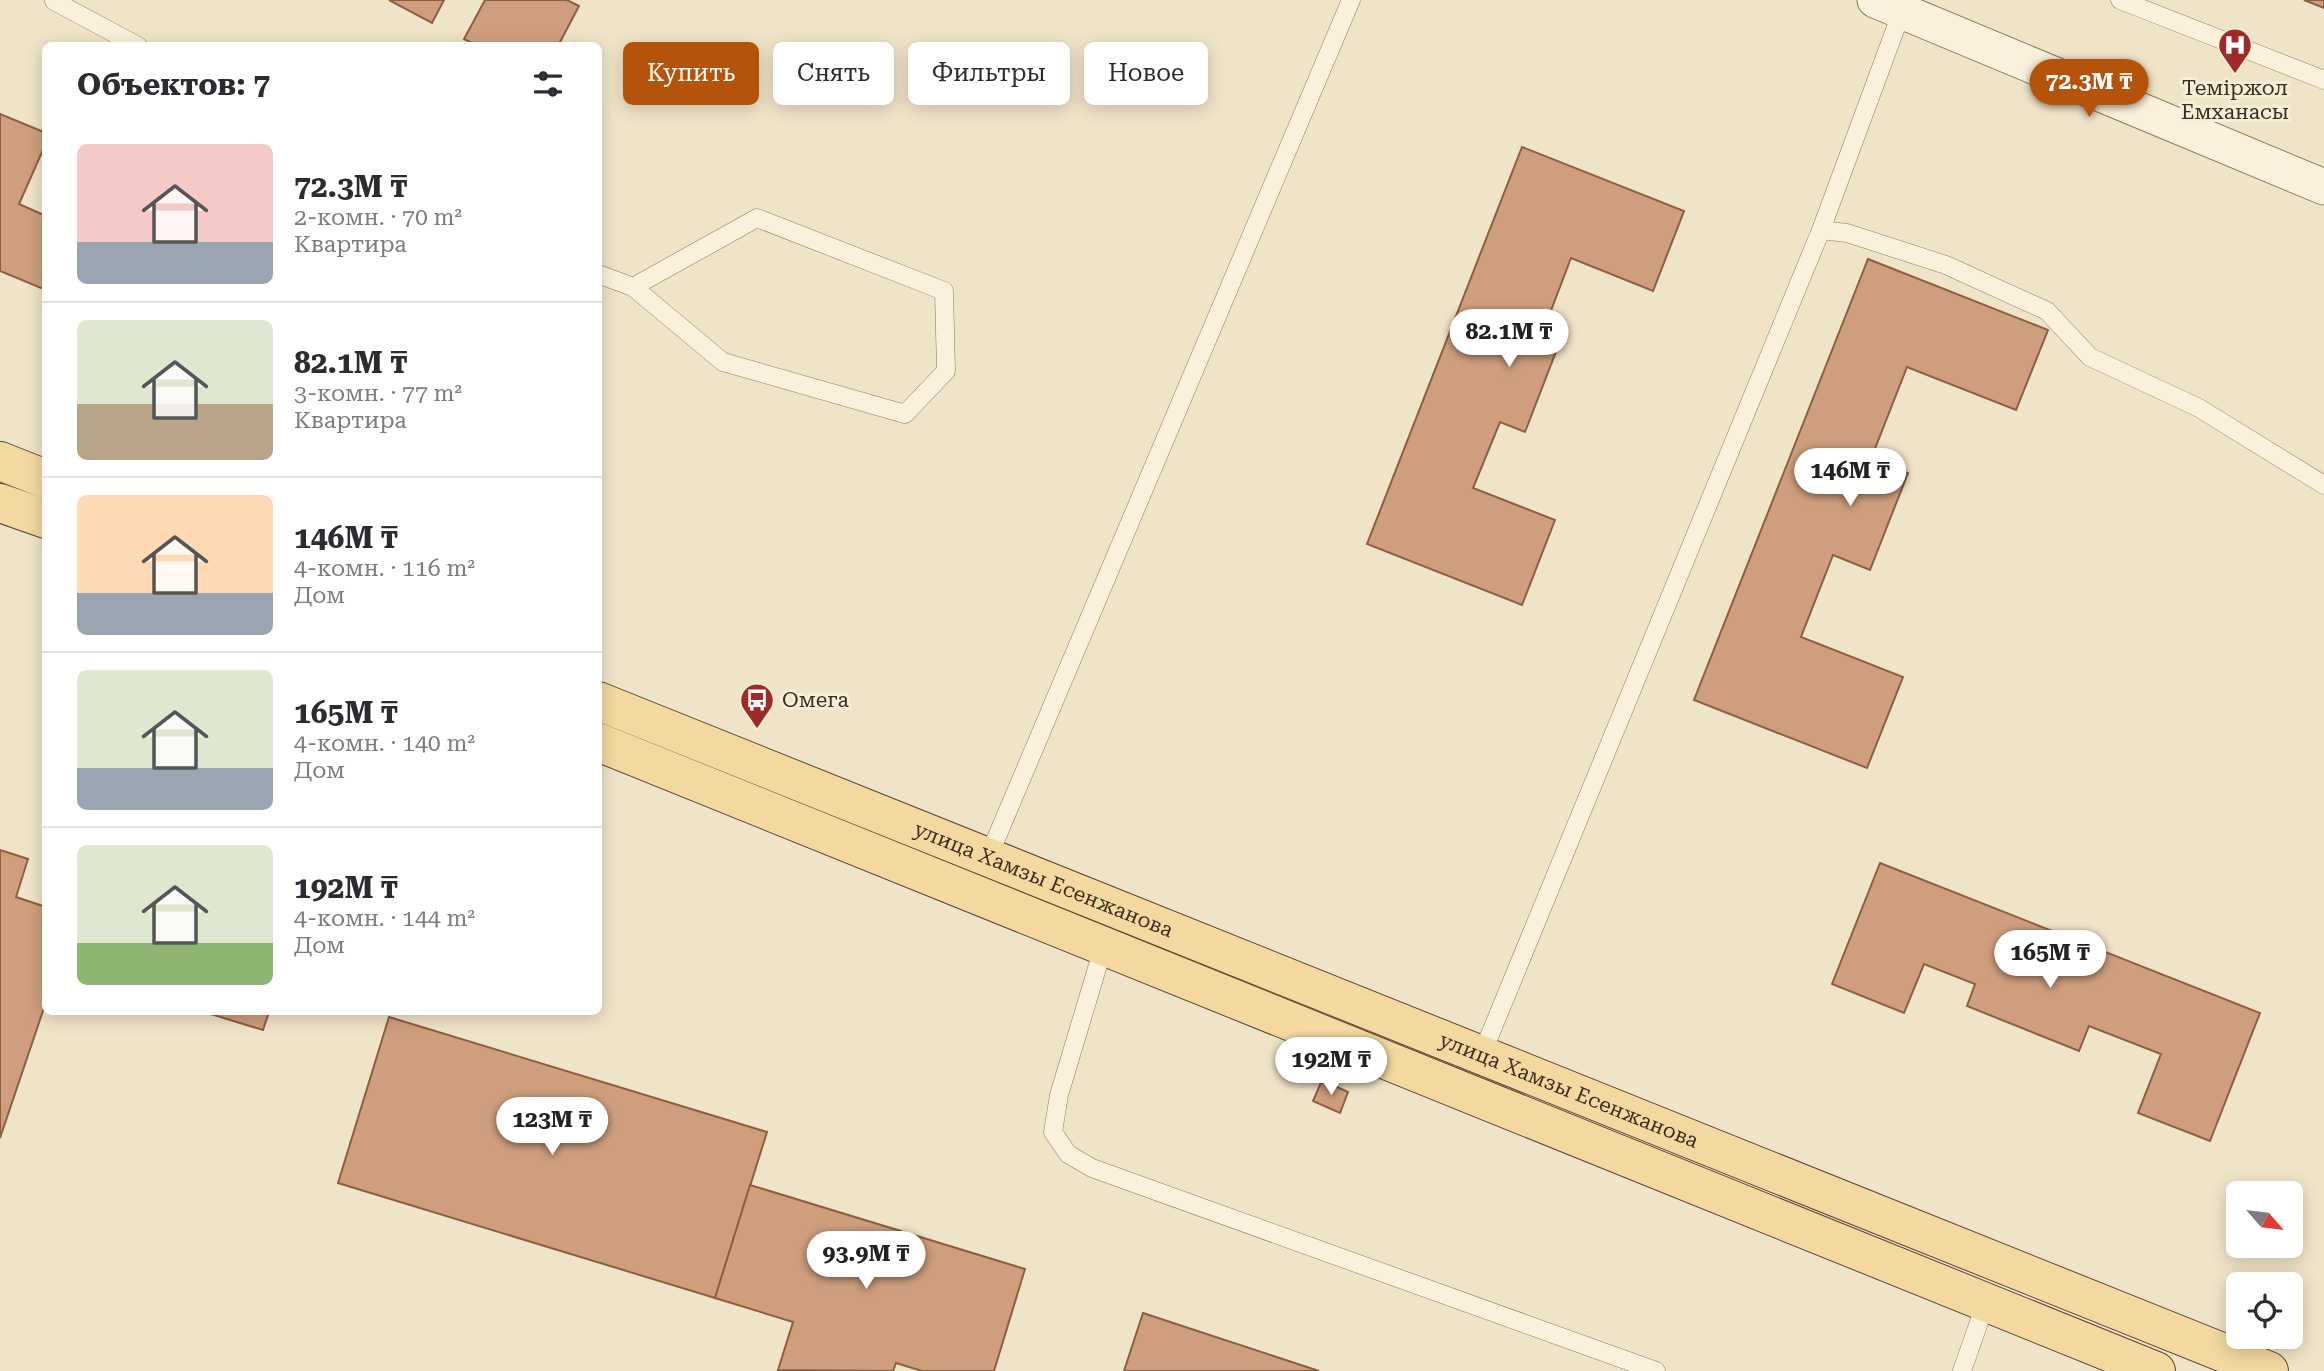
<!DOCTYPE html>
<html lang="ru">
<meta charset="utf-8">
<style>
:root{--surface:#fff;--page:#f7f7f7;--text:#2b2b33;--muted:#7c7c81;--line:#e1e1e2;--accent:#b45309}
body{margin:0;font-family:"Roboto Serif",serif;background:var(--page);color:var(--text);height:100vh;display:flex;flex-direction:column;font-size:26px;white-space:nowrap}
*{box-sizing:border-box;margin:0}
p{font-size:23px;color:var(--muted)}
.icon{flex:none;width:38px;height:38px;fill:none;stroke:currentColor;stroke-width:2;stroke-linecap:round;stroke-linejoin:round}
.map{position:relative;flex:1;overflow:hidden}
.panel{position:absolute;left:42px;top:42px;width:560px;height:973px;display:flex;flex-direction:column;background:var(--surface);border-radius:10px;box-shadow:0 4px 18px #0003}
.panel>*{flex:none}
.guide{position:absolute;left:623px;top:42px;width:665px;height:63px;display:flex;gap:14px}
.needle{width:46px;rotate:118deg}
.controls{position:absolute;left:2226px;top:1181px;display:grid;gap:14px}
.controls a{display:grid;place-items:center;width:77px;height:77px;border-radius:10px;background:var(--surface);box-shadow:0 4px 18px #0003;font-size:35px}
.price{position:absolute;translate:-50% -60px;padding:0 16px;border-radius:24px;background:#fff;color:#222;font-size:23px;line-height:46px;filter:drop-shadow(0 2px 4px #0008)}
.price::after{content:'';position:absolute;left:50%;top:42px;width:21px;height:16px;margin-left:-10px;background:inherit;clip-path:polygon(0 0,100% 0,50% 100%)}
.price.active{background:var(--accent);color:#fff}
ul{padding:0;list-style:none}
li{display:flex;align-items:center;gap:21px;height:175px;padding:0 35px}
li+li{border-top:2px solid var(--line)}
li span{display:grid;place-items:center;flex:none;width:196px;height:140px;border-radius:10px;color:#555}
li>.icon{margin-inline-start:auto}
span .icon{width:84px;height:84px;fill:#fffc;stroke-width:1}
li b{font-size:30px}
h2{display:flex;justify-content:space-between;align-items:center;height:84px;padding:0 35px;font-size:30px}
.tag{padding:0 24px;border-radius:10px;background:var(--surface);box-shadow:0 4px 18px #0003;font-size:24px;line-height:63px}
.tag.active{background:var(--accent);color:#fff}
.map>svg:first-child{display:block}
</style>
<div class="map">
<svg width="2324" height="1371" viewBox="0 0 2324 1371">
<rect width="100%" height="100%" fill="#f0e4c8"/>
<g fill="#cf9f7d" stroke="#8d5f41" stroke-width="2">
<path d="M389,0h55l-12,23z"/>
<path d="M485,0h82l12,6 -21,40h-81l-13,-7z"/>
<path d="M2304,0h20v8z"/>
<path d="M0,114l46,19v10l-27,61 27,12v74l-46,-19z"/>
<path d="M1522,147l162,64 -31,80 -82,-33 -27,71 18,7 -37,96 -25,-10 -27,66 82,32 -33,85 -155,-61z"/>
<path d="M1868,259l180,71 -32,80 -109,-43 -36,92 37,14 -38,97 -37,-15 -32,82 102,40 -36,91 -173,-68z"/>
<path d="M0,850l28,9 -12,38 30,10v95l-46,136z"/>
<path d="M1880,863l380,150 -50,128 -72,-28 23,-59 -72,-28 -10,25 -112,-45 8,-22 -51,-20 -20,49 -72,-29z"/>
<path d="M204,1012h65l-6,18z"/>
<path d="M389,1017l378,115 -52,166 -377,-115z"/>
<path d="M1322,1080l26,12 -8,21 -27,-12z"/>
<path d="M750,1185l275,84 -31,102h-72l-26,-8 -3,8 -115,-1 15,-48 -78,-24z"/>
<path d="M1143,1313l176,58h-195z"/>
</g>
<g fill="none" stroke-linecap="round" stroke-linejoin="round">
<g stroke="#8d765c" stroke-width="19">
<g id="lane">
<path d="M2120,0l204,80"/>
<path d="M54,1l84,45"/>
<path d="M1902,11l-81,219 26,3 99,32 101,46 43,46 109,51 125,77"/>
<path d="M598,274l35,13 90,75 182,52 41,-43 -2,-80 -187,-73 -124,69"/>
<path d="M987,860l364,-860"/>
<path d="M1104,945l-45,150 -6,37 15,22 24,14 564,203"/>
<path d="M1482,1054l339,-824"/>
<path d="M1962,1371l24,-69"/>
</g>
</g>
<g stroke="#8d765c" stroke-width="37">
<path id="street" d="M1875,0l449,187"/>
</g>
<g stroke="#5b4430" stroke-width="40">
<g id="primary">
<path d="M0,461l46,18"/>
<path d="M0,503l46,16"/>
<path id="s1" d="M598,701l1671,670"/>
<path d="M598,742l1558,629"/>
</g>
</g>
<use href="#lane" stroke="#faf1dc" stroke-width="18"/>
<use href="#street" stroke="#faf1dc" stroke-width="35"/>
<use href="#primary" stroke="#f3d9a0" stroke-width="38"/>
</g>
<defs>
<g id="hospital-pin" transform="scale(1.75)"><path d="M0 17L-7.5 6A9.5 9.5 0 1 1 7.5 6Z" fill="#9e2a2b" stroke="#f7eed8"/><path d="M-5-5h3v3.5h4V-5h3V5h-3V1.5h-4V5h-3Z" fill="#fff"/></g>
<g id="bus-pin" transform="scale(1.75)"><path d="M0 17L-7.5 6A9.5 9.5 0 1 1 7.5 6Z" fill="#9e2a2b" stroke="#f7eed8"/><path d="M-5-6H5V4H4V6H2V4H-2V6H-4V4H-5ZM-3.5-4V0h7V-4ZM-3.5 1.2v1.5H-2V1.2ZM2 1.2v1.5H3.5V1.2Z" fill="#fff"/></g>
</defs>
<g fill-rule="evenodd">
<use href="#hospital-pin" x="2235" y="45"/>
<use href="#bus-pin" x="757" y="700"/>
</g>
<g text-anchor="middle" stroke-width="6" stroke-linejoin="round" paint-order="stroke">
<g font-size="21" fill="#3d2e20" stroke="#f7eed8">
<text x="2235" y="95">Теміржол<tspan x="2235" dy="24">Емханасы</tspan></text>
<text x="782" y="707" text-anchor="start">Омега</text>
</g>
<g font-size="21" fill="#3d2e20" stroke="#f7eed8">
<text dy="7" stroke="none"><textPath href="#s1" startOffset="480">улица Хамзы Есенжанова</textPath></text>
<text dy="7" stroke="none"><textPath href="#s1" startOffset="1046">улица Хамзы Есенжанова</textPath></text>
</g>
</g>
</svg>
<div class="controls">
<a><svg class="needle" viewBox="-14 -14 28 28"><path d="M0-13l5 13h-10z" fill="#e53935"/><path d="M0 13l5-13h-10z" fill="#7c7c81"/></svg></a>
<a><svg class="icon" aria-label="locate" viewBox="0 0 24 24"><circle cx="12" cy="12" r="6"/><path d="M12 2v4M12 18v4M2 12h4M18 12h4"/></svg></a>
</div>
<b class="price active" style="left:2089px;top:119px">72.3M ₸</b>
<b class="price" style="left:1509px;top:369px">82.1M ₸</b>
<b class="price" style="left:1850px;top:508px">146M ₸</b>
<b class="price" style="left:2050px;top:990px">165M ₸</b>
<b class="price" style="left:1331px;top:1097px">192M ₸</b>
<b class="price" style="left:552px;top:1157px">123M ₸</b>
<b class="price" style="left:866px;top:1291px">93.9M ₸</b>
<div class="guide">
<a class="tag active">Купить</a>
<a class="tag">Снять</a>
<a class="tag">Фильтры</a>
<a class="tag">Новое</a>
</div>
<section class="panel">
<h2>Объектов: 7<svg class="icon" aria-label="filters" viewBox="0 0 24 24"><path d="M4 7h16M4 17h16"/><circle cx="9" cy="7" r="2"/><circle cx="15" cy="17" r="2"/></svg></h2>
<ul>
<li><span style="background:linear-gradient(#f6c9c9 70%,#9aa5b1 0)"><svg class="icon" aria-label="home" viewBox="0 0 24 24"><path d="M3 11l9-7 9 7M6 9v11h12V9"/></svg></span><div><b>72.3M ₸</b><p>2-комн. · 70 m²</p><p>Квартира</p></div></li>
<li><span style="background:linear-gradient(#dfe7d0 60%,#b9a48a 0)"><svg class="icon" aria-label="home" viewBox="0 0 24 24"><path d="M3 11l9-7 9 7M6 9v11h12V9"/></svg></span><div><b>82.1M ₸</b><p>3-комн. · 77 m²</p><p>Квартира</p></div></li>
<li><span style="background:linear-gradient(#ffd9b3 70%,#9aa5b1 0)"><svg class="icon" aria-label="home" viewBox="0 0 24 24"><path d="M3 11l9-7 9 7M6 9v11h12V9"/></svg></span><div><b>146M ₸</b><p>4-комн. · 116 m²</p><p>Дом</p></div></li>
<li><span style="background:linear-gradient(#dfe7d0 70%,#9aa5b1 0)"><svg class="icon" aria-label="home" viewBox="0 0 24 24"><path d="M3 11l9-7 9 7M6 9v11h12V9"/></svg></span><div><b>165M ₸</b><p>4-комн. · 140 m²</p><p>Дом</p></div></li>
<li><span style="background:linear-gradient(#dfe7d0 70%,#8fb573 0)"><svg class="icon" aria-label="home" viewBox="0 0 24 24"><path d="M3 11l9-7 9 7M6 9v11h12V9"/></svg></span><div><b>192M ₸</b><p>4-комн. · 144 m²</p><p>Дом</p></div></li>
</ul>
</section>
</div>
